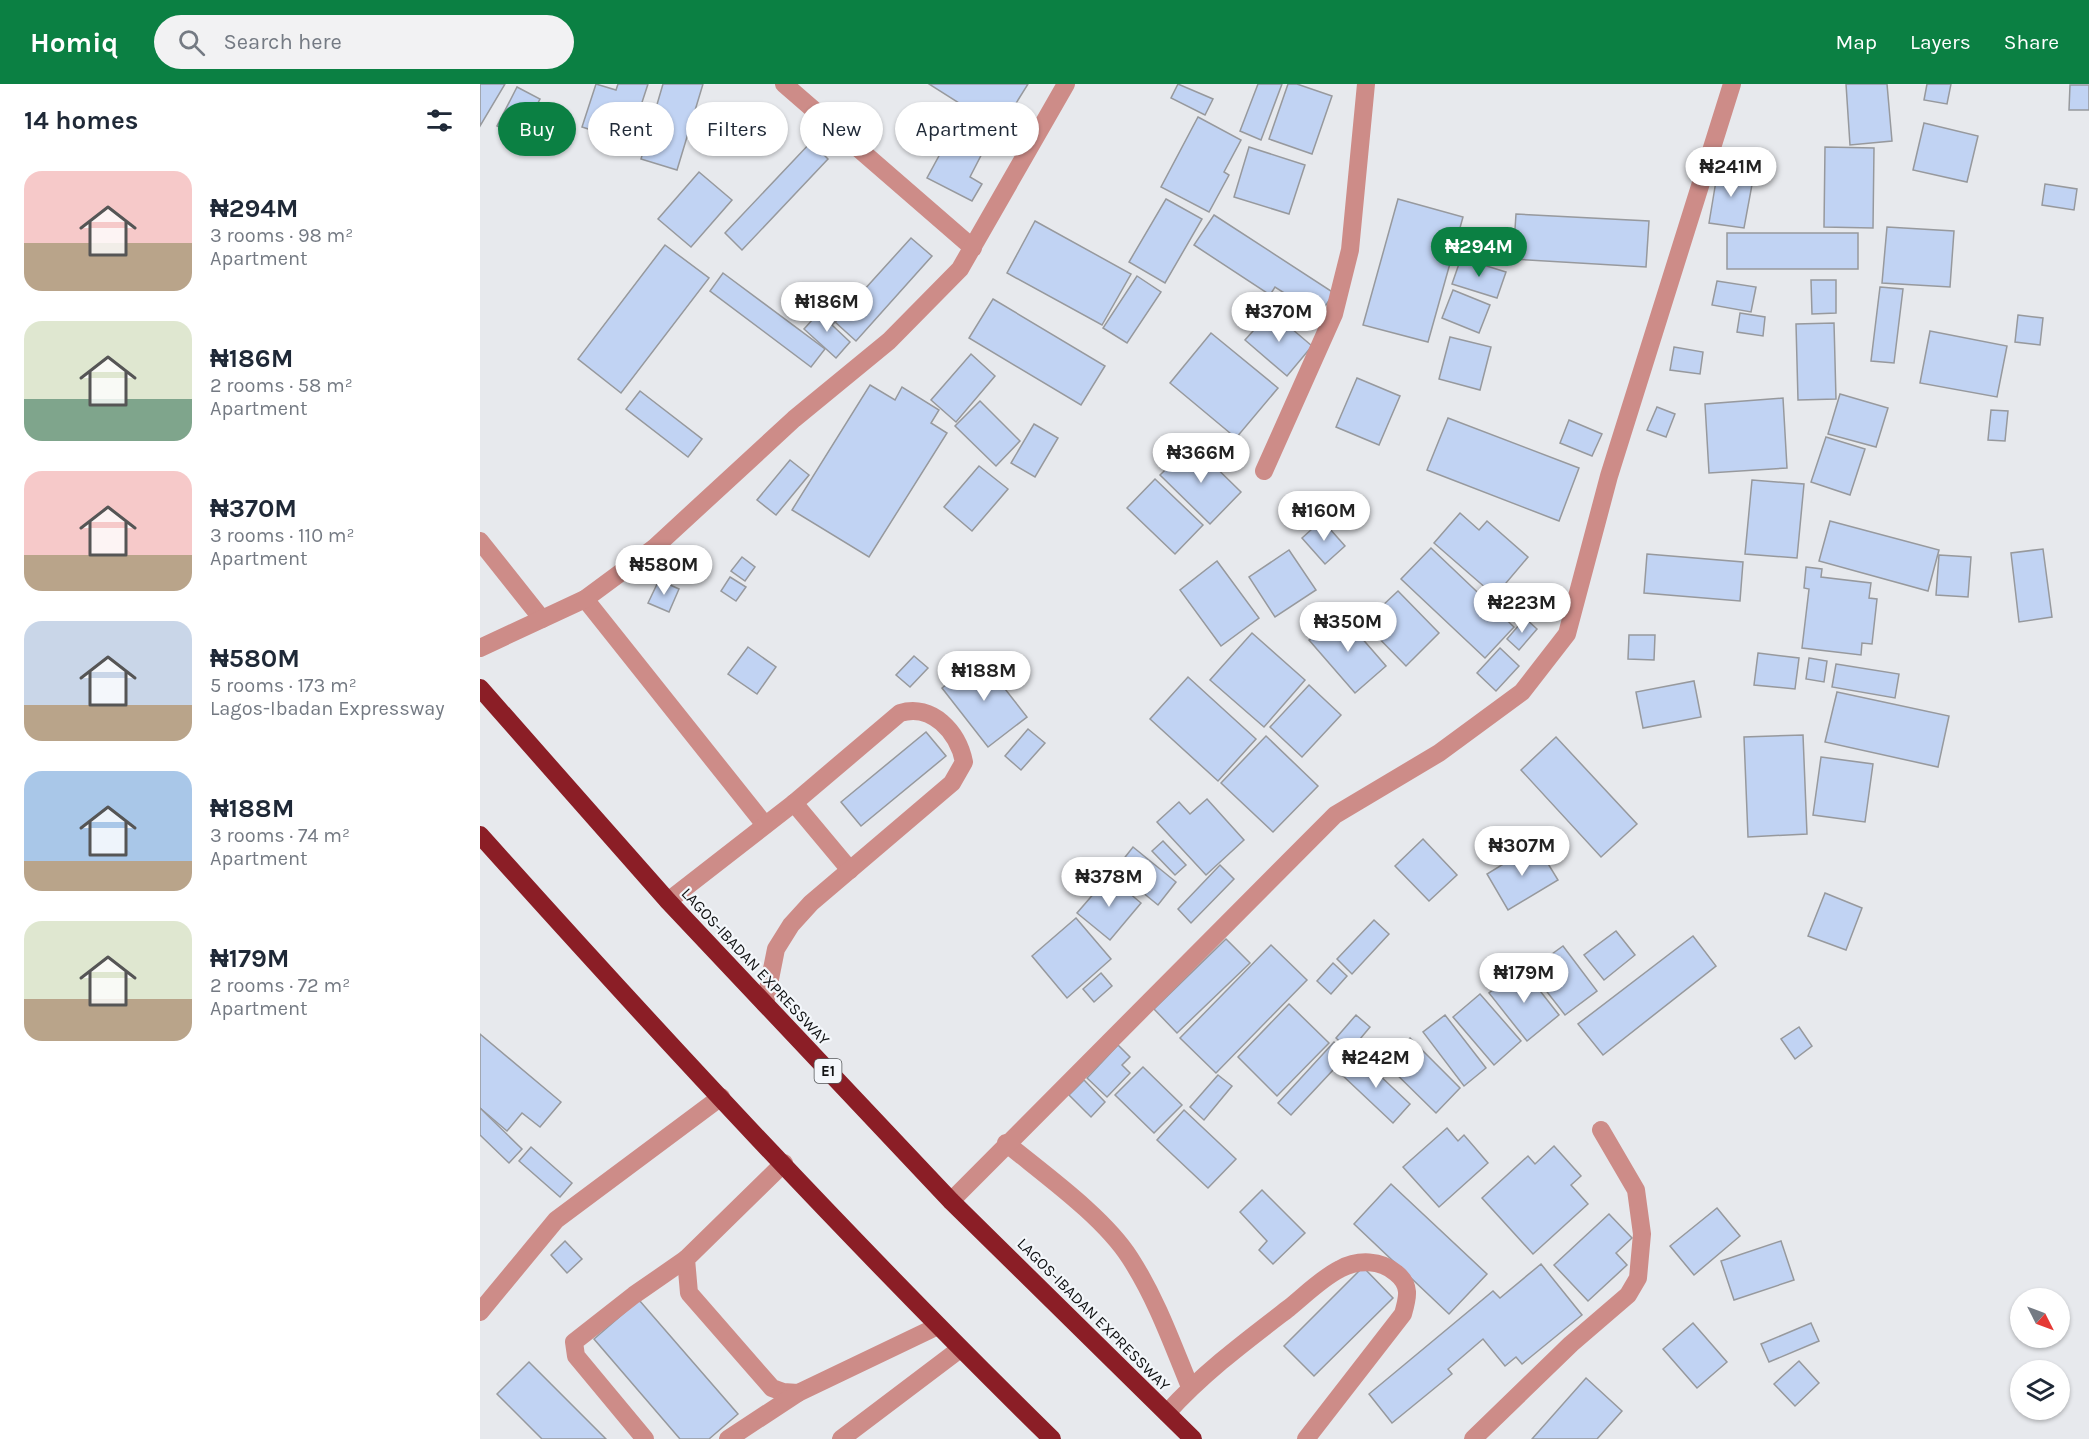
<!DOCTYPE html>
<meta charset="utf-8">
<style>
:root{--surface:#fff;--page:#f2f2f3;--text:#1f2937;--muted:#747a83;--accent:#0b8043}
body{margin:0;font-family:Karla,sans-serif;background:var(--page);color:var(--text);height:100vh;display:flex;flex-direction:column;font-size:22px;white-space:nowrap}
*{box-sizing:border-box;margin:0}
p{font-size:20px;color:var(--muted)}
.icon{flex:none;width:33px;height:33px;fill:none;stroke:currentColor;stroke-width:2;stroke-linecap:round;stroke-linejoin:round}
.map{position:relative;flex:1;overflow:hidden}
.side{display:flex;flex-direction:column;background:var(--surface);width:480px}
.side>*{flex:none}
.hud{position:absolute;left:18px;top:18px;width:570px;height:54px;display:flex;gap:12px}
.needle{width:39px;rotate:132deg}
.tools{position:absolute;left:1530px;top:1204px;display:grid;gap:12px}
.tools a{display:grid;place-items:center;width:60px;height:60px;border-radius:50%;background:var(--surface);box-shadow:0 2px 4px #0004;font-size:30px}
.price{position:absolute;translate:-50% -51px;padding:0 14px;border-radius:21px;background:#fff;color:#222;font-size:20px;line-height:39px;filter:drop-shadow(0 2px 3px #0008)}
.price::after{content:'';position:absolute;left:50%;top:36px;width:18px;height:14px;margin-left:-9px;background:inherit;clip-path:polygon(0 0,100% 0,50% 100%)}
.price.selected{background:var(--accent);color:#fff}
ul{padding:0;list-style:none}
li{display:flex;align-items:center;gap:18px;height:150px;padding:0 24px}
li span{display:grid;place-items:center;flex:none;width:168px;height:120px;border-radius:18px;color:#555}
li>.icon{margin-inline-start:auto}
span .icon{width:72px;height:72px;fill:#fffc;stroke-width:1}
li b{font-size:26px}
h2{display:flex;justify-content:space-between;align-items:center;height:72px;padding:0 24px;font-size:26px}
.pill{padding:0 21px;border-radius:27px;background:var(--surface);box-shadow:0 2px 4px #0004;font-size:21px;line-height:54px}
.pill.selected{background:var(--accent);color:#fff}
header{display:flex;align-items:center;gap:36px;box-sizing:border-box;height:84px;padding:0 30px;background:var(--accent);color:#fff}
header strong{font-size:28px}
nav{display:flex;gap:33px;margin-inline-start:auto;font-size:21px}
.search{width:420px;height:54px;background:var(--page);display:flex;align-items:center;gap:15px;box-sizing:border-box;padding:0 21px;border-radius:33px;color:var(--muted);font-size:22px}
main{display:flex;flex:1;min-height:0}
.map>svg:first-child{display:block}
</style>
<header>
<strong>Homiq</strong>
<div class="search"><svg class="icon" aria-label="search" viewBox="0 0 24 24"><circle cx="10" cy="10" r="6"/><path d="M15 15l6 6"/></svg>Search here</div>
<nav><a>Map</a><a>Layers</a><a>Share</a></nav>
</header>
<main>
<section class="side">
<h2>14 homes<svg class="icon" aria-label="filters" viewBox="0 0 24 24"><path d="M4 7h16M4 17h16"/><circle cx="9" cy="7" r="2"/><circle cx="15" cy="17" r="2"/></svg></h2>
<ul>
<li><span style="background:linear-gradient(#f6c9c9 60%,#b9a48a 0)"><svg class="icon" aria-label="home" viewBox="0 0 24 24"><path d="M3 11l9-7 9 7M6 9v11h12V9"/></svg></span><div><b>₦294M</b><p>3 rooms · 98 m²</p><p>Apartment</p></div></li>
<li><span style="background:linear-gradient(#dfe7d0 65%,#7fa58c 0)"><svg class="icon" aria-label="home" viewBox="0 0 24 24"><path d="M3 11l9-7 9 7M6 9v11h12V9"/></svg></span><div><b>₦186M</b><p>2 rooms · 58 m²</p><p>Apartment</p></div></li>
<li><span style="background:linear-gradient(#f6c9c9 70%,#b9a48a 0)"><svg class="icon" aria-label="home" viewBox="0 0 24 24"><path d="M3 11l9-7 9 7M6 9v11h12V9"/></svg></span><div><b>₦370M</b><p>3 rooms · 110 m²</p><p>Apartment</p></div></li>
<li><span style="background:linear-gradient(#c9d6e8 70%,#b9a48a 0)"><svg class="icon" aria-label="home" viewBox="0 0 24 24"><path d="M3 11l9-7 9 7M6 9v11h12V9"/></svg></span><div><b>₦580M</b><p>5 rooms · 173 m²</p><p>Lagos-Ibadan Expressway</p></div></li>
<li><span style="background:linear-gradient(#a9c7e8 75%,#b9a48a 0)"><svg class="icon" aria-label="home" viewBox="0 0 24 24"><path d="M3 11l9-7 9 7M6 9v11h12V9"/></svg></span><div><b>₦188M</b><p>3 rooms · 74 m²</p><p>Apartment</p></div></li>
<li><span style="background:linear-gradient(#dfe7d0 65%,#b9a48a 0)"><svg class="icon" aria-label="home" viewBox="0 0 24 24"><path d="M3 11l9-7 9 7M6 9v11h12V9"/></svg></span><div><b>₦179M</b><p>2 rooms · 72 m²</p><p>Apartment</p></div></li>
</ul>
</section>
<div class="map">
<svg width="1609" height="1355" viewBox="0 0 1609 1355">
<rect width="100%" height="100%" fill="#e7e9ed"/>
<g fill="#c1d3f3" stroke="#97999d" stroke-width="1.5">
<path d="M0,0h25l-25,42z"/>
<path d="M116,0l20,6 2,-6h30l-19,58 -47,-15z"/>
<path d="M183,0h40l-26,86 -36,-11z"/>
<path d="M449,0h99l-28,45z"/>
<path d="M698,0l35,15 -8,16 -34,-17z"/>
<path d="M778,0h24l-21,56 -21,-9z"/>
<path d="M808,0h9l35,12 -20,58 -43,-15z"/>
<path d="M1366,0h41l5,57 -42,4z"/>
<path d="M1447,0h24l-4,20 -23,-4z"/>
<path d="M1590,1h19v25h-20z"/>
<path d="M37,3l23,12 -21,39 -22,-12z"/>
<path d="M718,33l43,23 -17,32 5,3 -20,37 -48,-25z"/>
<path d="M479,35l32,17 -21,41 12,7 -10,17 -45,-23z"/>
<path d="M1444,39l54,13 -11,46 -54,-12z"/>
<path d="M331,58l17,17 -86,91 -17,-17z"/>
<path d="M769,63l56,18 -16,49 -55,-17z"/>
<path d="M1345,63l49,1 -1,80 -49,-1z"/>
<path d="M1238,85l36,5 -10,54 -35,-5z"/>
<path d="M219,88l33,28 -41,47 -33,-28z"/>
<path d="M1565,100l32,5 -3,21 -32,-5z"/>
<path d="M686,115l36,20 -37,64 -36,-21z"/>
<path d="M918,115l65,18 -35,125 -65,-17z"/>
<path d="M1036,130l133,7 -3,46 -133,-8z"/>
<path d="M734,131l120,78 -20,30 -20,-12 6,-8 -25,-16 -5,8 -76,-50z"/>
<path d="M555,137l96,53 -29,51 -95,-52z"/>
<path d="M1407,143l67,4 -4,56 -68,-4z"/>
<rect x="1247" y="149" width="131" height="36"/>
<path d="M431,154l21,18 -76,85 -21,-19z"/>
<path d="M185,161l44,33 -88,115 -43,-34z"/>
<path d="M981,174l45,14 -9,26 -45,-14z"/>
<path d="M243,189l102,76 -14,18 -101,-76z"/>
<path d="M657,192l24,16 -34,51 -24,-15z"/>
<path d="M1331,196h25v33l-24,1z"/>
<path d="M1237,197l39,6 -5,25 -39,-7z"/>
<path d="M1400,203l23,2 -9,74 -23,-2z"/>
<path d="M973,206l37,15 -11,28 -37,-15z"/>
<path d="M513,215l112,67 -24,39 -112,-67z"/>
<path d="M343,224l14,12 -5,5 18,17 -14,16 -32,-29z"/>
<path d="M791,227l41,35 -25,30 -42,-36z"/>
<path d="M1260,229l25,4 -2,19 -26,-4z"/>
<path d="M1538,231l25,3 -3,27 -25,-3z"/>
<path d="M1354,239l2,76 -38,1 -2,-76z"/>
<path d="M1450,247l77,15 -10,51 -77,-14z"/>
<path d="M731,249l67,55 -42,50 -66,-55z"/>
<path d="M970,253l41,10 -11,43 -41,-11z"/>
<path d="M1194,263l29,5 -3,22 -30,-4z"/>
<path d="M491,270l24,22 -39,46 -25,-22z"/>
<path d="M877,294l43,18 -21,49 -43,-18z"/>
<path d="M390,301l25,15 7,-13 37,23 -8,13 16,10 -78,124 -77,-47z"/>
<path d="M160,307l62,48 -14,18 -62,-48z"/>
<path d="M1360,310l48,14 -12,39 -48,-13z"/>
<path d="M1303,314l4,70 -78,5 -4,-69z"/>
<path d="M500,317l40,40 -24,25 -41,-40z"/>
<path d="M1177,323l18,7 -9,23 -19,-7z"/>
<path d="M1511,326l17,1 -3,30 -17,-1z"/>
<path d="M968,334l131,50 -20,53 -132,-51z"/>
<path d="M1089,336l33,14 -10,22 -32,-13z"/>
<path d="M554,340l24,14 -23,39 -24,-14z"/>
<path d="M1346,353l39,12 -15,46 -39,-13z"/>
<path d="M712,360l49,48 -31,32 -50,-49z"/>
<path d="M310,376l19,15 -33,40 -19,-15z"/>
<path d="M499,382l29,23 -36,42 -28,-24z"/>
<path d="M675,395l48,46 -28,29 -48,-46z"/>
<path d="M1272,396l52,4 -7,74 -52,-4z"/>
<path d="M980,429l19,17 8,-9 41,36 -33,39 -61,-53z"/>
<path d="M842,436l23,26 -20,18 -23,-26z"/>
<path d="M1350,437l109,29 -11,41 -109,-30z"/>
<path d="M951,464l83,79 -29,31 -84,-79z"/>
<path d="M1563,465l9,68 -33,5 -8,-69z"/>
<path d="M809,466l27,40 -41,27 -26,-40z"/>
<path d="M1167,470l96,8 -3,39 -96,-8z"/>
<path d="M1459,471l32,2 -3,40 -32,-2z"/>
<path d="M262,473l13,10 -10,14 -14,-10z"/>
<path d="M737,477l42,57 -38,28 -41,-56z"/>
<path d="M1326,483l16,2 -1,8 50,6 -2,15 8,1 -5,45 -10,-1 -1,12 -59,-7 7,-59 -5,-1z"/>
<path d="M250,493l16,10 -10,14 -15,-10z"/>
<path d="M179,496l20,9 -10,23 -21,-9z"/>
<path d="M918,507l41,42 -33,33 -42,-43z"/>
<path d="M860,529l46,53 -31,27 -46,-53z"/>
<path d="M1045,534l12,11 -18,21 -12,-11z"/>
<path d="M772,549l53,47 -41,47 -54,-47z"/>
<path d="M1149,551h26l-1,25 -26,-1z"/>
<path d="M268,563l28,20 -19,27 -29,-20z"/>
<path d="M1020,564l19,18 -23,25 -19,-18z"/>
<path d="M1278,569l41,5 -4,31 -41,-4z"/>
<path d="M434,572l14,12 -18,19 -14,-12z"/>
<path d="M500,573l47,60 -39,30 -46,-59z"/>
<path d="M1329,574l18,3 -3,21 -18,-3z"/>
<path d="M1356,580l63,10 -4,24 -63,-11z"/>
<path d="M708,593l68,62 -38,42 -68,-62z"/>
<path d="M1214,597l7,36 -58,11 -7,-36z"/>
<path d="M829,601l32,30 -39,42 -32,-30z"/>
<path d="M1357,608l112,24 -11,51 -113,-25z"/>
<path d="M548,645l17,14 -24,27 -16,-14z"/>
<path d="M446,648l20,24 -85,70 -20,-24z"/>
<path d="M1323,651l4,99 -59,3 -4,-100z"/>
<path d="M786,652l52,50 -45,46 -52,-49z"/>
<path d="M1076,653l81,87 -36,33 -80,-87z"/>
<path d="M1341,673l52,7 -8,58 -52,-7z"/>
<path d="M727,715l37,41 -38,35 -49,-53 22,-20 11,12z"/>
<path d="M943,755l34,36 -28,26 -34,-35z"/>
<path d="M683,757l23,24 -11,10 -23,-24z"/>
<path d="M1056,760l22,36 -50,30 -21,-36z"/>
<path d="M653,763l43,35 -18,23 -43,-35z"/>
<path d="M740,781l14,14 -43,44 -13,-14z"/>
<path d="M629,792l32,27 -31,37 -33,-27z"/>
<path d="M1345,809l37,15 -16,42 -38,-14z"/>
<path d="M596,834l35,41 -44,39 -35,-42z"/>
<path d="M894,836l15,14 -37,40 -15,-15z"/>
<path d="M1136,847l19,24 -31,25 -20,-25z"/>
<path d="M1213,852l23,30 -113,89 -25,-31z"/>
<path d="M746,855l24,24 -73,70 -23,-24z"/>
<path d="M791,861l36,35 -91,93 -36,-35z"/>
<path d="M1083,862l34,45 -32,24 -35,-45z"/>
<path d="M853,879l14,13 -16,18 -14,-13z"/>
<path d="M1042,884l37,47 -32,26 -38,-48z"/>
<path d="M621,889l11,13 -18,16 -11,-13z"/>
<path d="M1000,910l41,47 -27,24 -41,-48z"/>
<path d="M809,920l40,39 -52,53 -39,-39z"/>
<path d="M876,931l14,12 -20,24 -14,-13z"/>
<path d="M965,931l41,53 -22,18 -41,-54z"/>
<path d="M1319,943l13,19 -17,13 -14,-20z"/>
<path d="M0,950l81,68 -21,25 -18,-14 -15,18 -27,-23z"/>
<path d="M930,954l50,50 -24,25 -51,-50z"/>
<path d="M854,958l14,12 -57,61 -13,-12z"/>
<path d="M638,961l12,12 -8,8 8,8 -23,24 -20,-19z"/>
<path d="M879,972l51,48 -17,19 -52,-49z"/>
<path d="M663,983l39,38 -28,28 -39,-38z"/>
<path d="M738,991l14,11 -28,34 -14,-13z"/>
<path d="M604,996l21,22 -14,15 -22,-22z"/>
<path d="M0,1024l42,41 -13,14 -29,-28z"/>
<path d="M704,1026l52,49 -28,29 -51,-48z"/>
<path d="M967,1044l11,13 6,-6 24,28 -49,44 -36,-40z"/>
<path d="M1074,1062l27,30 -10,9 17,19 -55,50 -51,-56 46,-42 7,8z"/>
<path d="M51,1063l41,36 -12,14 -41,-36z"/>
<path d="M911,1100l96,90 -38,40 -95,-90z"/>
<path d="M782,1106l43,43 -32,31 -14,-14 8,-9 -27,-29z"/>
<path d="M1237,1124l23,28 -46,39 -24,-29z"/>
<path d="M1129,1130l23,24 -16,15 11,12 -39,36 -34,-36z"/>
<path d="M85,1157l17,18 -15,14 -16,-18z"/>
<path d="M1301,1157l13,39 -60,20 -13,-39z"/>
<path d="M1061,1180l41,51 -60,49 -6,-7 -11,9 -22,-27 -35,30 4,5 -60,49 -23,-29 124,-103 7,7z"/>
<path d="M883,1183l30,31 -79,78 -30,-30z"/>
<path d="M159,1216l99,114 -29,25h-29l-86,-100z"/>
<path d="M1213,1239l34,39 -30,26 -34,-39z"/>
<path d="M1331,1239l8,18 -50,21 -8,-18z"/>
<path d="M1319,1277l20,22 -24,23 -21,-22z"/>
<path d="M49,1278l77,77h-64l-45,-45z"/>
<path d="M1106,1294l36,33 -25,28h-65z"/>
</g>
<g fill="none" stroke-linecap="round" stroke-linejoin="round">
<g stroke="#cd8c88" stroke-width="18">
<path d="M304,0l189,164"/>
<path d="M784,387l70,-157 16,-64 16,-166"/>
<path d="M0,457l62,78"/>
<path d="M105,515l180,226"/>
<path d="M0,564l105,-49 69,-51 140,-129 95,-78 71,-72 106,-185"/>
<path d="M314,719l56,67"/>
<path d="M188,817l126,-98 106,-90c32,-10 58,19 64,49l-12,21 -141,120 -20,22 -15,24 -11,55"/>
<path d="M526,1059c39,32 98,74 124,115 26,40 42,85 60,129"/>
<path d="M304,1079l-98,96 3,34 83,95 11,4 15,1 140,-67"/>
<path d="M471,1117l384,-386 104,-62 83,-61 45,-58 42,-158 123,-392"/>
<path d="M0,1228l76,-92 165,-123"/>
<path d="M687,1329c36,-40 79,-72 122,-105 16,-13 33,-30 51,-39 18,-10 41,-9 56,4 15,12 12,24 7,41l-97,125"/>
<path d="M165,1355l-69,-83 -2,-14 60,-47 52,-36"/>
<path d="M248,1355l70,-46"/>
<path d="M361,1355l119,-90"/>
<path d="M993,1355l98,-95 57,-49 10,-17 4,-44 -6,-44 -35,-60"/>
</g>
<g stroke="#8b1e26" stroke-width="18">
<path d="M0,604l188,213 283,300 242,238"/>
<path d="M0,751c185,206 374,410 572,604"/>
</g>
</g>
<g text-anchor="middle" stroke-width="4.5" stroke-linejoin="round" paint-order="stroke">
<rect fill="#f4f7fb" stroke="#555759" stroke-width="1.5" x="334.5" y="975" width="27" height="24" rx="4.5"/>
<g font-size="15" font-weight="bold" fill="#111213">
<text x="348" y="992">E1</text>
</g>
<g font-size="16" fill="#111213" stroke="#f4f7fb">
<text transform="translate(276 882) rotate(47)" y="6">LAGOS-IBADAN EXPRESSWAY</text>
<text transform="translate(614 1230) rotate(45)" y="6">LAGOS-IBADAN EXPRESSWAY</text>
</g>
</g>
</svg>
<div class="tools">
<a><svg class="needle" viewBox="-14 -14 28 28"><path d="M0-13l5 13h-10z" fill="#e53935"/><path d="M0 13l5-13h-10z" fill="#747a83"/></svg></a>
<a><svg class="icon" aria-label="layers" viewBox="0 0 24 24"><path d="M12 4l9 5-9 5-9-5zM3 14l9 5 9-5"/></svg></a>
</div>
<b class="price" style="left:1251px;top:114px">₦241M</b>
<b class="price selected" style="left:999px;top:194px">₦294M</b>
<b class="price" style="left:347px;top:249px">₦186M</b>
<b class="price" style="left:799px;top:259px">₦370M</b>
<b class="price" style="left:721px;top:400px">₦366M</b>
<b class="price" style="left:844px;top:458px">₦160M</b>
<b class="price" style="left:184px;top:512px">₦580M</b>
<b class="price" style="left:1042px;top:550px">₦223M</b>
<b class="price" style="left:868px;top:569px">₦350M</b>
<b class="price" style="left:504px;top:618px">₦188M</b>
<b class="price" style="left:1042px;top:793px">₦307M</b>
<b class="price" style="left:629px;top:824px">₦378M</b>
<b class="price" style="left:1044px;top:920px">₦179M</b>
<b class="price" style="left:896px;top:1005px">₦242M</b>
<div class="hud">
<a class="pill selected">Buy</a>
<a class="pill">Rent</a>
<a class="pill">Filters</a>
<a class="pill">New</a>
<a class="pill">Apartment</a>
</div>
</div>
</main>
